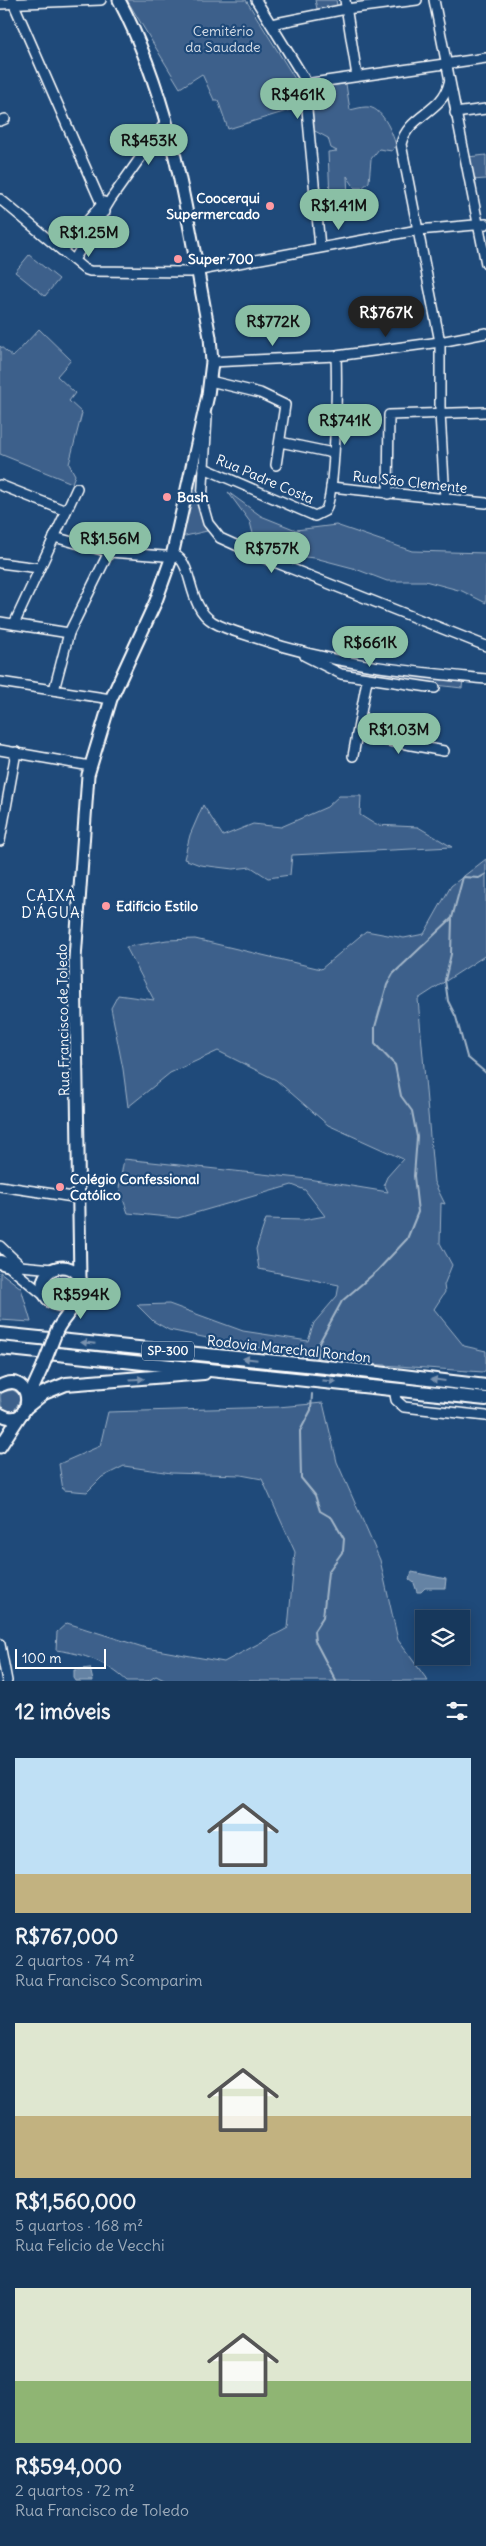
<!DOCTYPE html>
<html lang="pt">
<meta charset="utf-8">
<style>
:root{--surface:#17385c;--page:#203f62;--text:#f1f3f6;--muted:#9eacbb;--line:#365272;--accent:#8abfa5}
body{margin:0;font-family:Delius,sans-serif;background:var(--page);color:var(--text);height:100vh;display:flex;flex-direction:column;font-size:19px;white-space:nowrap}
*{box-sizing:border-box;margin:0}
p{font-size:16px;color:var(--muted)}
.icon{flex:none;width:28px;height:28px;fill:none;stroke:currentColor;stroke-width:2;stroke-linecap:round;stroke-linejoin:round}
.map{position:relative;height:1681px;overflow:hidden}
.details{display:flex;flex-direction:column;background:var(--surface);flex:1}
.details>*{flex:none}
.buttons{position:absolute;left:415px;top:1610px;display:grid;gap:10px}
.buttons a{display:grid;place-items:center;width:55px;height:55px;border-radius:0px;background:var(--surface);box-shadow:0 2px 12px #0003,0 0 0 1px var(--line);font-size:25px}
.scale{position:absolute;left:15px;bottom:12px;width:91px;box-sizing:border-box;padding-left:5px;border:2px solid #fff;border-top:0;font-size:14px;line-height:18px;white-space:nowrap;color:#fff;-webkit-text-stroke:4px #1f4a7a;paint-order:stroke}
.price{position:absolute;translate:-50% -42px;padding:0 11px;border-radius:18px;background:var(--accent);color:#111;font-size:16px;line-height:32px;filter:drop-shadow(0 1px 2px #0008)}
.price::after{content:'';position:absolute;left:50%;top:30px;width:15px;height:11px;margin-left:-8px;background:inherit;clip-path:polygon(0 0,100% 0,50% 100%)}
.price.selected{background:#222;color:#fff}
ul{padding:0;list-style:none}
li{display:grid;align-content:center;gap:10px;height:265px;padding:0 15px}
li span{display:grid;place-items:center;height:155px;border-radius:0px;color:#555}
li>.icon{margin-inline-start:auto}
span .icon{width:90px;height:90px;fill:#fffc;stroke-width:1}
li b{font-size:21px}
h2{display:flex;justify-content:space-between;align-items:center;height:60px;padding:0 15px;font-size:21px}
.map>svg:first-child{display:block}
</style>
<div class="map">
<svg width="486" height="1681" viewBox="0 0 486 1681">
<rect width="100%" height="100%" fill="#1f4a7a"/>
<filter id="ink" filterUnits="userSpaceOnUse"><feTurbulence type="fractalNoise" baseFrequency=".02" numOctaves="2"/><feDisplacementMap in="SourceGraphic" scale="10" xChannelSelector="R" yChannelSelector="G"/><feConvolveMatrix kernelMatrix="1 2 1 2 8 2 1 2 1" color-interpolation-filters="sRGB"/></filter>
<g filter="url(#ink)">
<g fill="#3c618b" stroke="#9eb0c5">
<path d="M127,0h119l54,87 3,19 -75,23 -10,-29h-4l-12,-26 -22,14z"/>
<path d="M315,0h21l2,10 -20,3z"/>
<path d="M346,84l4,26c5,-1 11,-3 16,-3 16,-1 26,25 30,38l-4,6 -13,-2 -8,10 -2,23 -7,6h-7l-8,-12 1,21 -18,1 -2,-46 9,-1 -6,-3 -3,-10 -15,-8 -5,-43z"/>
<path d="M486,155v24l-14,1 -4,-23z"/>
<path d="M29,255l30,24 -14,17 -30,-24z"/>
<path d="M39,329l32,31 -14,16 18,17 -6,8 13,12 -13,51 6,11 -3,8 -72,-29v-108l13,11z"/>
<path d="M202,440l-5,64 10,27 -26,6z"/>
<path d="M228,492l33,24 35,14 40,-5 76,26 74,2v50l-24,-12 -37,-10h-38l-34,-13 -38,-10 -31,-3 -27,-6 -7,-27z"/>
<path d="M317,660l38,8 108,12 -1,8c-50,-6 -99,-8 -145,-28z"/>
<path d="M339,796h22l-1,19 16,10 42,2 34,20 -160,8 -2,20 -22,3 -17,-11 -18,2 -33,-4 -16,-6 6,-24 13,-30 20,31 30,-12 28,3 46,-20z"/>
<path d="M486,859v96l-68,44 16,183 11,22 -4,-1 -1,40 12,22 -8,20 1,7 -11,17 30,37 22,5v19l-3,2 -128,-9 -119,-19 -67,-14 -16,-9 -16,-16 32,-1 74,27 65,10 6,-18 23,-27 2,-11 -80,-16 -3,-20 10,-30 37,1 22,-4 -20,-26 -13,-5 -114,33 -50,-5 -9,-25 5,-29 184,20 80,13 -4,-8 3,-7 16,-18 -75,-34 -52,-45 -58,-29 -48,22 -42,34 -5,-38 -12,-61 7,-13 36,5 -28,-53 41,-7 28,-1 126,30 45,-38 38,7 20,-4 27,-48z"/>
<path d="M58,1271l14,3 6,13 -3,7 -12,8 -14,-7 -2,-14z"/>
<path d="M0,1272l21,16 10,34 -31,-2z"/>
<path d="M13,1390l9,6 -9,17 -11,-1 -2,-16 2,-4z"/>
<path d="M323,1403l14,59 43,98 18,80 30,41h-262l-10,-5 -8,5h-21c-21,-19 -42,-27 -71,-31l1,-18 10,-9 79,25 78,14 64,-34 7,-76 -33,-73 -21,-4 -70,-2 -47,-7 -22,11 -15,15 -24,-2 -4,-26 41,-18 8,-34 170,-5z"/>
</g>
<g fill="#6583a4" stroke="#a3b5c8">
<path d="M412,1572l34,7 -1,9h-20l-4,4h-4l-3,-9 -5,-4z"/>
<path d="M90,1668l3,13h-17l-2,-3v-8z"/>
</g>
<g fill="none" stroke-linecap="round" stroke-linejoin="round">
<g stroke="#a3b5c8" stroke-width="2">
<path d="M452,919l-1,35 -6,26 3,21 8,16 11,40 19,16"/>
<path d="M316,1361l3,-18 23,-42 35,-30 30,-32 11,-27 -4,-36 3,-39 -5,-26 -11,-15 -6,-31 -20,-21v-17l12,-42 6,-11 59,-56 11,-41 16,1 7,-4"/>
<path d="M312,1394l-1,16 -11,21 1,47 14,17 5,16 12,7 12,21 -1,12 -15,21 -5,45 -9,14 1,10 21,40"/>
</g>
<g stroke="#fff" stroke-width="12">
<g id="minor">
<path d="M12,0l93,212"/>
<path d="M256,0l48,78 16,169"/>
<path d="M345,0l12,76"/>
<path d="M434,0l52,264"/>
<path d="M0,4l101,-4"/>
<path d="M271,24l75,-15 71,-9"/>
<path d="M305,84l181,-26"/>
<path d="M455,113l31,-4"/>
<path d="M0,121l5,-2"/>
<path d="M0,199l84,70 6,2 100,1 228,-42 68,-6"/>
<path d="M62,250l42,-48"/>
<path d="M74,260l37,-61 56,-79"/>
<path d="M212,362l124,-6 104,-14 46,-9"/>
<path d="M210,381l50,12 25,12 -9,60"/>
<path d="M207,417l-5,85 6,21 12,15 42,19 224,89"/>
<path d="M280,442l53,11"/>
<path d="M204,468l111,48 10,-5c11,-16 12,-131 11,-155"/>
<path d="M0,485l66,26"/>
<path d="M331,487l155,16"/>
<path d="M388,494l1,-79 97,-3"/>
<path d="M445,499l-5,-86v-71l-39,-198c7,-29 42,-32 48,-61"/>
<path d="M54,537l55,15 69,5c15,11 10,50 35,65 13,8 31,12 46,17 76,26 147,32 227,40"/>
<path d="M0,563l39,5"/>
<path d="M0,622l69,11"/>
<path d="M14,624l63,-136"/>
<path d="M305,656l36,18 94,14"/>
<path d="M0,682l111,17"/>
<path d="M54,690l15,-57 40,-81"/>
<path d="M357,735l87,16"/>
<path d="M0,750l90,16"/>
<path d="M353,756l14,-76"/>
<path d="M0,841l16,-89"/>
<path d="M0,1186l80,12"/>
<path d="M0,1246l20,19"/>
<path d="M6,1264l39,32"/>
<path d="M9,1265l44,4"/>
<path d="M394,1389l2,11 8,7 82,9"/>
<path d="M0,1644l7,37"/>
</g>
</g>
<g stroke="#fff" stroke-width="15">
<g id="major">
<path d="M80,1279l-5,-320 13,-184 23,-76 45,-98 16,-45 36,-161 4,-33 -2,-25c-23,-117 -35,-230 -91,-337"/>
<path d="M57,1330c7,-15 31,-33 23,-51 -8,-20 -39,-13 -37,8 1,14 12,19 25,18l10,-8"/>
<path d="M0,1386c36,-19 35,48 0,28"/>
<path d="M28,1399l15,-33"/>
<path d="M0,1447l22,-34"/>
</g>
</g>
<g stroke="#fff" stroke-width="16">
<g id="highway">
<path d="M0,1262l6,2"/>
<path d="M0,1334l336,34 150,18"/>
<path d="M0,1348l486,51"/>
<path d="M25,1408l19,-15 22,-9 138,-11"/>
</g>
</g>
<use href="#minor" stroke="#1f4a7a" stroke-width="9"/>
<use href="#major" stroke="#1f4a7a" stroke-width="11"/>
<use href="#highway" stroke="#1f4a7a" stroke-width="12"/>
<g stroke="#fff" stroke-width="15" stroke-linecap="butt">
<path id="major-bridge" d="M43,1366l14,-36"/>
</g>
<use href="#major-bridge" stroke="#1f4a7a" stroke-width="11"/>
</g>
<defs><path id="oneway-solid" d="M-6-.8H1V-3.2L6.5 0L1 3.2V.8H-6Z" transform="scale(1.25)"/></defs>
<g fill="#7992af">
<use href="#oneway-solid" transform="translate(88 1343) rotate(-174)"/>
<use href="#oneway-solid" transform="translate(250 1359) rotate(-174)"/>
<use href="#oneway-solid" transform="translate(137 1379) rotate(-4)"/>
<use href="#oneway-solid" transform="translate(438 1380) rotate(-173)"/>
<use href="#oneway-solid" transform="translate(329 1381) rotate(6)"/>
</g>
</g>
<g fill="#ff9aa2" stroke="#1f4a7a" stroke-width="2">
<circle cx="270" cy="206" r="5"/>
<circle cx="178" cy="259" r="5"/>
<circle cx="167" cy="497" r="5"/>
<circle cx="106" cy="906" r="5"/>
<circle cx="60" cy="1187" r="5"/>
</g>
<g text-anchor="middle" stroke-width="4.5" stroke-linejoin="round" paint-order="stroke">
<rect fill="#1f4a7a" stroke="#bcc9d7" stroke-width="1" x="142" y="1341.5" width="52" height="19" rx="4"/>
<g font-size="12" font-weight="bold" fill="#fff">
<text x="168" y="1355">SP-300</text>
</g>
<g font-size="14" fill="#d8dfe8" stroke="#1f4a7a">
<text x="223" y="36">Cemitério<tspan x="223" dy="16">da Saudade</tspan></text>
</g>
<g font-size="14" font-weight="bold" fill="#fff" stroke="#1f4a7a" text-anchor="start">
<text x="260" y="203" text-anchor="end">Coocerqui<tspan x="260" dy="16">Supermercado</tspan></text>
<text x="188" y="264">Super 700</text>
<text x="177" y="502">Bash</text>
<text x="116" y="911">Edifício Estilo</text>
<text x="70" y="1184">Colégio Confessional<tspan x="70" dy="16">Católico</tspan></text>
</g>
<g font-size="14" fill="#fff" stroke="#1f4a7a">
<text transform="translate(265 479) rotate(23)" y="5">Rua Padre Costa</text>
<text transform="translate(410 482) rotate(6)" y="5">Rua São Clemente</text>
<text transform="translate(63 1020) rotate(-91)" y="5">Rua Francisco de Toledo</text>
<text transform="translate(289 1349) rotate(6)" y="5">Rodovia Marechal Rondon</text>
</g>
<g font-size="15" letter-spacing="1" fill="#fff" stroke="#1f4a7a">
<text x="51" y="901">CAIXA<tspan x="51" dy="17">D'ÁGUA</tspan></text>
</g>
</g>
</svg>
<div class="buttons">
<a><svg class="icon" aria-label="layers" viewBox="0 0 24 24"><path d="M12 4l9 5-9 5-9-5zM3 14l9 5 9-5"/></svg></a>
</div>
<div class="scale">100 m</div>
<b class="price" style="left:298px;top:120px">R$461K</b>
<b class="price" style="left:149px;top:166px">R$453K</b>
<b class="price" style="left:339px;top:231px">R$1.41M</b>
<b class="price" style="left:89px;top:258px">R$1.25M</b>
<b class="price selected" style="left:386px;top:338px">R$767K</b>
<b class="price" style="left:273px;top:347px">R$772K</b>
<b class="price" style="left:345px;top:446px">R$741K</b>
<b class="price" style="left:110px;top:564px">R$1.56M</b>
<b class="price" style="left:272px;top:574px">R$757K</b>
<b class="price" style="left:370px;top:668px">R$661K</b>
<b class="price" style="left:399px;top:755px">R$1.03M</b>
<b class="price" style="left:81px;top:1320px">R$594K</b>
</div>
<section class="details">
<h2>12 imóveis<svg class="icon" aria-label="filters" viewBox="0 0 24 24"><path d="M4 7h16M4 17h16"/><circle cx="9" cy="7" r="2"/><circle cx="15" cy="17" r="2"/></svg></h2>
<ul>
<li><span style="background:linear-gradient(#bfe0f5 75%,#c2b280 0)"><svg class="icon" aria-label="home" viewBox="0 0 24 24"><path d="M3 11l9-7 9 7M6 9v11h12V9"/></svg></span><div><b>R$767,000</b><p>2 quartos · 74 m²</p><p>Rua Francisco Scomparim</p></div></li>
<li><span style="background:linear-gradient(#dfe7d0 60%,#c2b280 0)"><svg class="icon" aria-label="home" viewBox="0 0 24 24"><path d="M3 11l9-7 9 7M6 9v11h12V9"/></svg></span><div><b>R$1,560,000</b><p>5 quartos · 168 m²</p><p>Rua Felicio de Vecchi</p></div></li>
<li><span style="background:linear-gradient(#dfe7d0 60%,#8fb573 0)"><svg class="icon" aria-label="home" viewBox="0 0 24 24"><path d="M3 11l9-7 9 7M6 9v11h12V9"/></svg></span><div><b>R$594,000</b><p>2 quartos · 72 m²</p><p>Rua Francisco de Toledo</p></div></li>
</ul>
</section>
